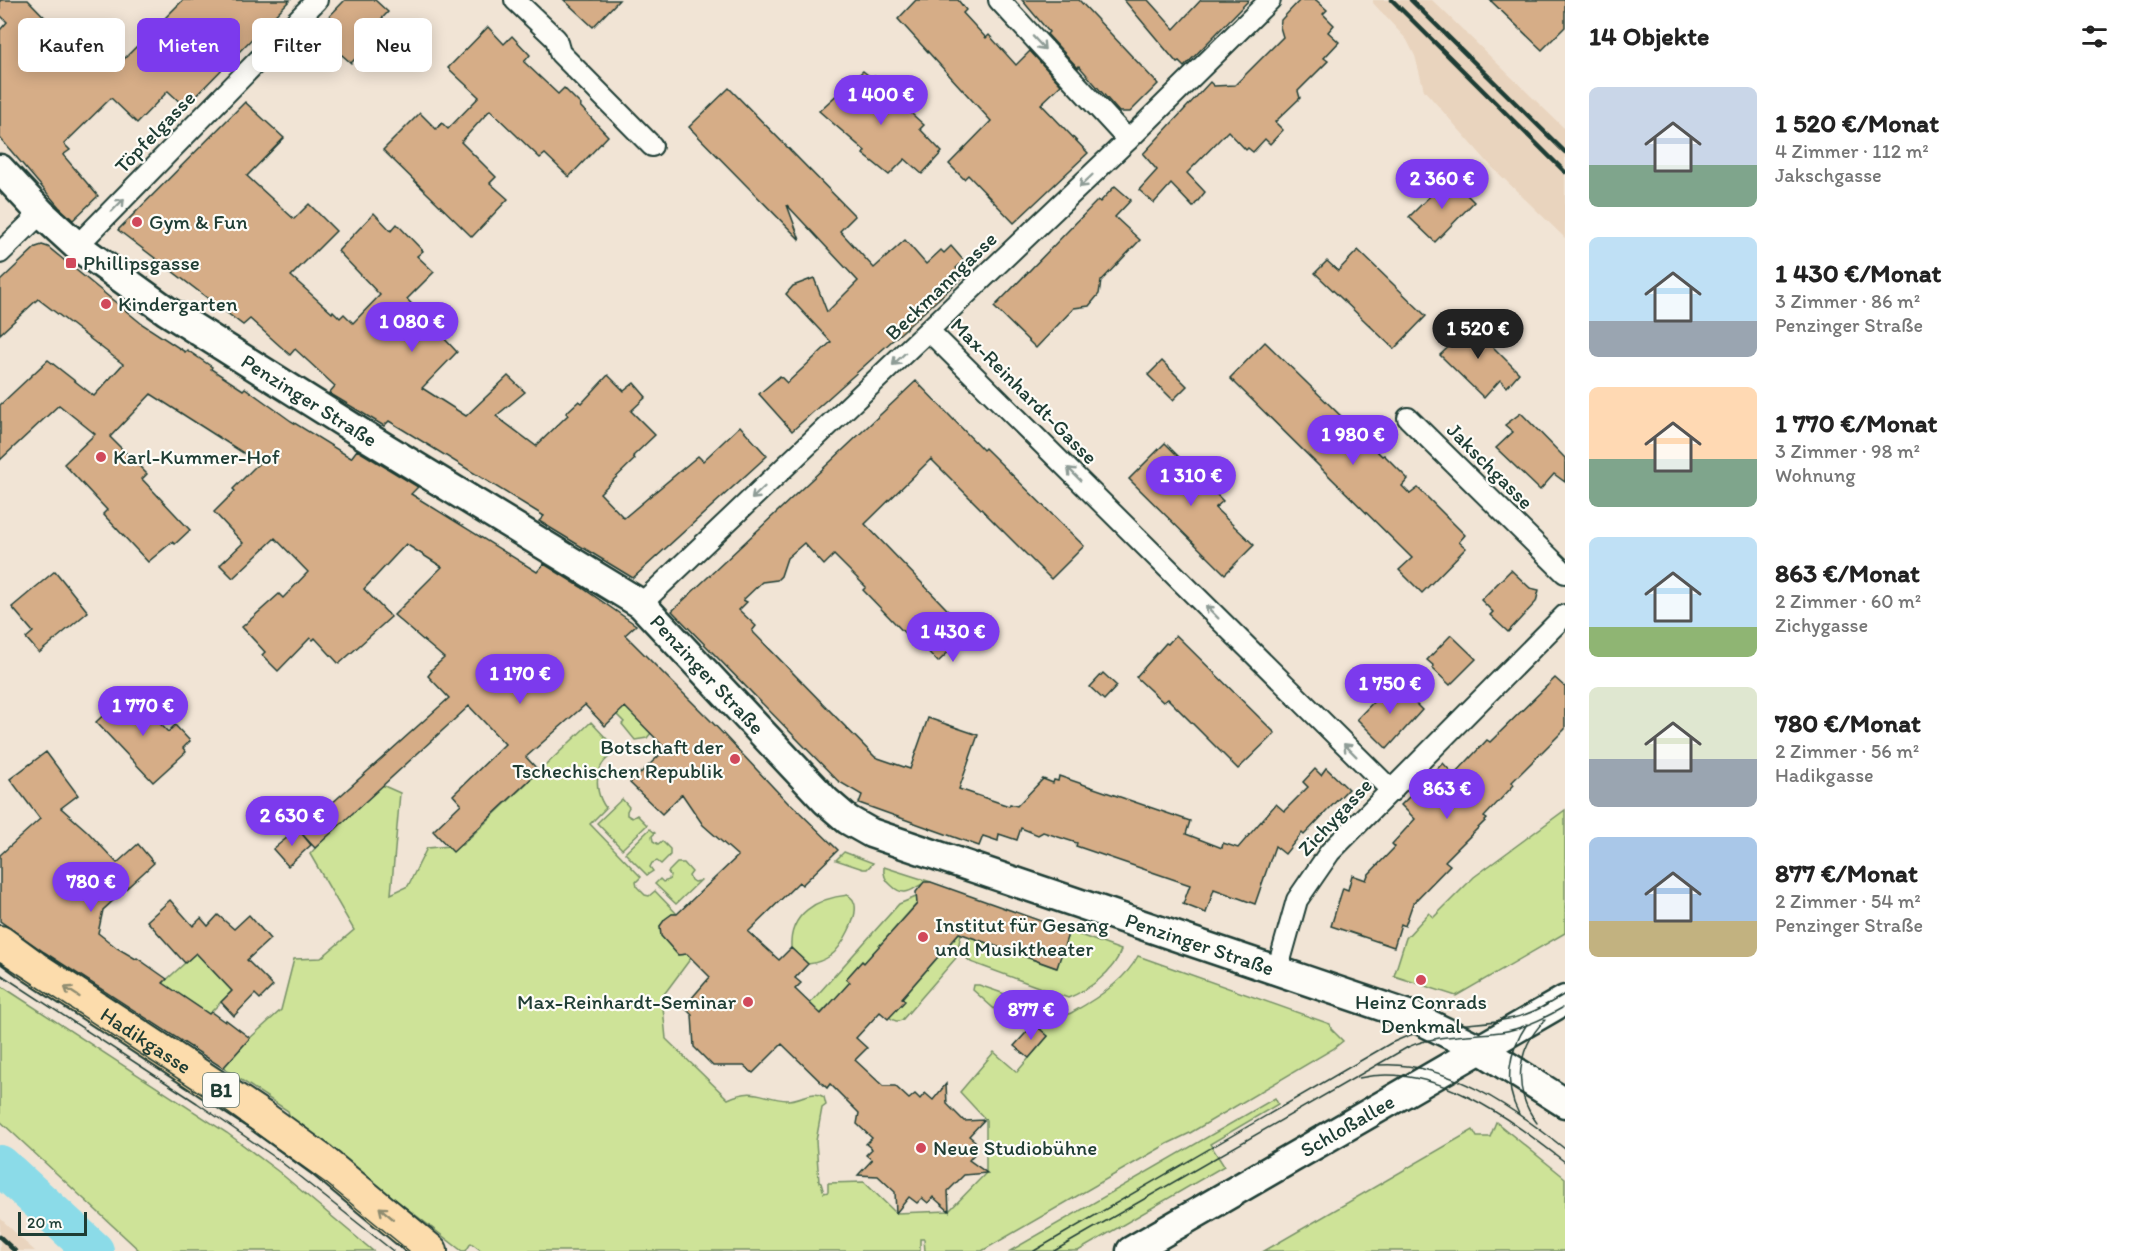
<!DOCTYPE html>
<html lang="de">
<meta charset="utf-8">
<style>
:root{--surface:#fff;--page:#f2f2f2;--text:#222;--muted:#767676;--accent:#7c3aed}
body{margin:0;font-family:Itim,sans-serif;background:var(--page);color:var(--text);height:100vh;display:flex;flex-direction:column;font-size:22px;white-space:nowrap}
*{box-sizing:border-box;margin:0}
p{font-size:20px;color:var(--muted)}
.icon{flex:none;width:33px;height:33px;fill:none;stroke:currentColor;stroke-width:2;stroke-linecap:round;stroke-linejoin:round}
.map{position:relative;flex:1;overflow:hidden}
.side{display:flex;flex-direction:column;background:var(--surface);width:570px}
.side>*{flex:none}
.hud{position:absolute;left:18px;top:18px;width:570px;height:54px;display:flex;gap:12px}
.scale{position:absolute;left:18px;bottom:15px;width:69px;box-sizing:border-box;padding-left:6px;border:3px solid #1f3d34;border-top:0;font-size:16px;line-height:21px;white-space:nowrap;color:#1f3d34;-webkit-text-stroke:4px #fdfcf7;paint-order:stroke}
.price{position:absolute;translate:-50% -51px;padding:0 14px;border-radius:21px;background:var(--accent);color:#fff;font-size:20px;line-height:39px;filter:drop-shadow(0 2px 3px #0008)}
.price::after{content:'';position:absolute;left:50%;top:36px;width:18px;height:14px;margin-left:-9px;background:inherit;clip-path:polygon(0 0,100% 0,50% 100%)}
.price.selected{background:#222;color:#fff}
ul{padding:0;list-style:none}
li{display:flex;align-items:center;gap:18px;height:150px;padding:0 24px}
li span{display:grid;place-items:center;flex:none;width:168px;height:120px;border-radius:9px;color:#555}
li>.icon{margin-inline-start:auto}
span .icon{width:72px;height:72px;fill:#fffc;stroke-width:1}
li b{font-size:26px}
h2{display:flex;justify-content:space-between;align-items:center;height:72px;padding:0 24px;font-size:26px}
.chip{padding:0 21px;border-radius:9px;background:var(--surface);box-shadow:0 3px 15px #0003;font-size:21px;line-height:54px}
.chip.selected{background:var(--accent);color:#fff}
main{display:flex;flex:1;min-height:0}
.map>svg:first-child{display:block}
</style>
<main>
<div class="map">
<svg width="1565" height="1251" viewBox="0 0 1565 1251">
<rect width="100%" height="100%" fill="#f1e4d5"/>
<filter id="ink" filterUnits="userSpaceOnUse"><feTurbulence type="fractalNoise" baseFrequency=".0167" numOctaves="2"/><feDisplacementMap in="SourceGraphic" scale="12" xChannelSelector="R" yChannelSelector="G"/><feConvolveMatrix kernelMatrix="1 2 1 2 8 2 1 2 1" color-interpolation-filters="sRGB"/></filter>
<g filter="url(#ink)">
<g fill="#e9d4be">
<path d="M1373,0h59l133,129v109l-73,-71 -68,-77 -9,-34 -8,-16 -34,-37z"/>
<path d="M0,1218l26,25 9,8h-35z"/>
</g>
<g fill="#cee398" stroke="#769066" stroke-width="1.5">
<path d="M621,695l30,38 -4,5 -12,2 -13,-16 2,-2 -15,-15z"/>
<path d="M591,722l29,31c-26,5 -28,37 -14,55l-16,16 51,53 -5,5 1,5 8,8 4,1 6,-5 22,23h-5l-12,12 1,10 17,19 9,-1 4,4 -29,39 4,42 62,60c28,-13 34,0 60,1 14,0 23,-11 36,-3l2,8 -4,3 -6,33 3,41 2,1 3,10 4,-1v-9l36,-1 32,31 53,-2 37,-38v-53l-26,-28 34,-40 23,20 31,-36 -7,-6 1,-2c8,-7 19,-10 29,-15 24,-13 54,-32 67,-57l192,68 1,5 12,12 -10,8 -143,84 -23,11 -185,107h-57l-1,-12h-4v12h-438l-11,-8 -5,8h-4l-172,-133 -2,-7 -65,-43 27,-30 31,-28 13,-51 27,-1 33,-28 -44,-76 65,-72 25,11 -9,101 17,-8 19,-38 35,-3z"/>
<path d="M622,799l7,8 -2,4v4l5,3 5,-3 10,10 -25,24 -25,-26z"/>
<path d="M1565,810v123l-109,63 -62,-20 12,-38 23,-25 5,4 40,-40z"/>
<path d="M650,829l5,4 -3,3 1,5 5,3 4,-3 8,8v6l-9,9 -4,-3 -5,2 -2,4 3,4 -6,4 -22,-22z"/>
<path d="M844,852l29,11 -6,6h-4l-27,-9z"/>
<path d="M677,863h7l8,9 -3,4 2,4 3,2 6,-1 -24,23 -21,-20 5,-5 3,3 6,-2 1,-5 -2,-3z"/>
<path d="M884,867l47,15c-15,-1 -22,21 -40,3 -6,-5 -8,-11 -7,-18z"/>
<path d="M848,895c2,2 5,3 6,7 6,13 -13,47 -24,54 -7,5 -15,7 -22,8l-17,-16c-2,-34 26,-50 57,-53z"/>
<path d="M916,897l3,4 -55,62 -2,-2 -15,17 3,4 -19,24 -2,-1 -9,9 -10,-11 89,-99z"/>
<path d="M1069,931l52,19c-7,22 -33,40 -53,48l-97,-36 -6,-5 5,-20 86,31z"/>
<path d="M959,933l2,1 -5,24 -54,62c-5,2 -8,1 -13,-3l13,-19z"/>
<path d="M196,953l36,38 -23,23 -46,-31z"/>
<path d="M0,985l227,148 52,39 94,79h-233l-140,-130z"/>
<path d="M974,985h5l35,12 3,6c-1,7 -9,13 -16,12l-28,-25z"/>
<path d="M1275,1098l3,6 -68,40 14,22 -146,85h-68z"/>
<path d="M1496,1122l69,56v73h-301l209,-121 4,7h13z"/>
</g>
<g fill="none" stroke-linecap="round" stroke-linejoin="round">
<path stroke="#8bdbe8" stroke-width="40" d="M0,1165l94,86"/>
</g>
<g fill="#d6ad87" stroke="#1f3d34" stroke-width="1.5">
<path d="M0,0h28l39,40 12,-11 22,22 8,-6 15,14 59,-59h107l-105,107 -17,-16 -31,32 -26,-25 -47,46 6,6 -7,5 35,41 -25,24 -14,-13 -59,-69v-108l7,-8 -7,-7z"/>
<path d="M345,0h30l13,12 -20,21 7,6 -24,24 -9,-8 -9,1 -8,-5 -3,-16 -6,-5z"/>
<path d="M564,0h55l-26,27z"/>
<path d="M916,0h42l8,10 -3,3 23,25 3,-3 27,30 14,-14 31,34 -20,19 47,49 -74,70 -46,-48 -4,4 -15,-15 42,-43 -93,-102z"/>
<path d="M1022,0h57l79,84 -28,28h-11l-40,-46 -1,2 -31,-34 2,-2z"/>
<path d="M1124,0h24l26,29 27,-29h48l-65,67 -5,-5 -2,1z"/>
<path d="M1300,0h16l11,10 -4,4 11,11 -6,7 11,10 -15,16 4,3 -30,30 2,7 -25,24 8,8 -13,14 -5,-5 -12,13 -5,-4 -2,2 -18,-19 -41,42 18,19 -12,15 -22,-23 -17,19 -15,-13 18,-20 -14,-16 67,-72 4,4 21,-1 48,-48 -3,-10 1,-7z"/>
<path d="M1490,0h75v27l-23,23z"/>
<path d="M488,27l16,17 8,-8 18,19 -6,7 34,32 6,-6 17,17 -1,1 28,30 -39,41 -24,-23 -5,4 -50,-48 -29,32 35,35 -6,6 18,16 -36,38 -89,-87 37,-37 16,16 6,-6 6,6 31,-32 -31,-29z"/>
<path d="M863,71l9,7 2,-2 17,17 -1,1 34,31 -4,4 22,23 -20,22 -17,-15 -16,16 -26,-21 2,-3 -46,-40z"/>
<path d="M729,88l126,128 -15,15 34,37 31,-28 21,24 15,-14 3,3 7,-7 13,15 -8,7 8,8 -172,155 -33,-37 21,-18 7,7 44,-41 -45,-48 7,-8 21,-8 13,34 31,-31 -71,-76 13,35 -111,-113z"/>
<path d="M245,102l39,36 -37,38 47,43 15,-15 27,27 -45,45 41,37 1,-2 7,7 4,-4 9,9 27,-28 -42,-44 36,-38 17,18 6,-7 26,27 -6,5 17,16 -27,27 50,53 -35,36 44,28 42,-40 17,16 -29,24 40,30 32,-31 -2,-2 13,-12 3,2 26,-28 16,16 10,-8 12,14 -15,14 24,24 -22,21 2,3 -35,34 24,25 74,-62 5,5 37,-35 27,30 -134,122 -94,-57 5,-5 -155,-95 -5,5 -55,-33 6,-7 -40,-37 -5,6 -40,-36 -7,6 -125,-95z"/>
<path d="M1449,177l25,25 -39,40 -26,-25z"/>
<path d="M1115,186l16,14 -16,17 25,23 -39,41 -2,13 -10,12 -15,2 -38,40 -42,-41 104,-107 2,2z"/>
<path d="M42,245l6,2 94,77 43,28 2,-2 25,17 -1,2 32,21 2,-2 46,33 60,37 6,-8 61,37 -7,7 126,78 7,-8 37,23 55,38 -11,10 86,86 78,83h2l47,46 -36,35 -3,-3 -51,50 31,28 12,-12 17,16 -13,14 6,5 -6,6 26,25 29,-32 -4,-3 16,-18 2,2 53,-59 -1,-12 8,-10h7l138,49 -12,37 -98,-35 -57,65 3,3 -17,18 -8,-7 -24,26 11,10 -12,12 28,26h12l14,13 6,-5 5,5 5,-6 8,7 13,-16 1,20 17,17 20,-1 -15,16 6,5 -5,6 6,5 -7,8 18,13 -23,2 -16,16 1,20 -16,-14 -5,6 -6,-5 -5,5 -8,-6 -13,16 -1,-21 -17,-16 -20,-1 14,-15 -6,-5 6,-6 -6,-5 6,-6 -15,-14 2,-11 -29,-29 -3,4 -45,-44 -29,29 -9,-7h-31l-19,-19 -2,-32 -8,-8 26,-30 -23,-23 -9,1 -17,-19 -1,-10 5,-7 7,-5h5l61,-58 -35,-31 -21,-31 -20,20 -32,-31 36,-34 -41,-42 -20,19 -20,-21 -59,52 13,14 -86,81 -20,-21 28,-27 -8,-9 52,-51 -36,-38 -154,142 -15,-16 149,-134 -21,-22 4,-5 -1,-1 13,-12 -50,-43 48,-48 -36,-23 -42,45 27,28 -52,47 -24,-26 -2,2 -3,-2 -32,33 -16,-16 3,-3 -23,-25 37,-33 4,4 25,-26 -33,-34 -42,40 -13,-13 23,-22 -29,-31 21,-21 -2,-2 26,-26 -108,-69 -41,43 37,37 -5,5 48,51 -15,14 -3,-2 -24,20 -45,-48 4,-4 -43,-46 31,-30 -36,-29 -59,55v-55l48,-45 46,36 29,-32 -85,-65 -38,35v-53l36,-34z"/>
<path d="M1358,250l68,66 -32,33 -79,-76 12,-12 11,10z"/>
<path d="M1466,320l53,53 -12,14 -7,-7 -16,18 -44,-43 17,-16 -5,-8z"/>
<path d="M1265,342l117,114 2,-1 24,24 -6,7 8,8 8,-6 47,47 -6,7 7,6 -44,45 -23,-23 13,-12 -182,-180z"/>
<path d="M1162,361l25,25 -14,14 -25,-25z"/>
<path d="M916,381l67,69 2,-2 99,98 -33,33 -120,-120 -66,65 104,108 -31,30 -16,-17 -3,3 -56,-58 3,-3 -32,-32 -10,10 -20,-22 -17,15 -6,18 -4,4 -15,2 -19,18 4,2 -8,8 17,16 -4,5 123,126 35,12 18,-51 50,17 -19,54 50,17 1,-2 7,2 26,-27 10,4 1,-3 4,1 1,-5 131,45 -4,13 36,14 1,-5 15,5 38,-44 8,7 24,-24 -5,-5 12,-13 6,6 5,-7 22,21 -44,46 -2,-2 -17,21 -10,-8 -20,58 -41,-15 -8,24 -23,-9 7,-19 -114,-39 1,-3 -34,-11 -5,3 -17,-7 -4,12 -18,-6 -1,7 -15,-5 -4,10 -120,-43 3,-8 -24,-14 -166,-170z"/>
<path d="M1521,413l44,45v24l-11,-8 -14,16 -44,-42 17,-16 -8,-7z"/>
<path d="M1165,443l58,58 -8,7 39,37 -29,29 -96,-95z"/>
<path d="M1511,570l19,18 9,2 -3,12 -28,30 -18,-17 3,-3 -12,-12z"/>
<path d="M55,571l33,41 -49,41 -13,-15 7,-6 -21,-25z"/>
<path d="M1176,635l99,98 -37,36 -70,-70 -5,3 -27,-25 30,-34 2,1z"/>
<path d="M1451,635l25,24 -26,26 -18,-17 2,-2 -7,-6z"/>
<path d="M1103,673l14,13 -13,14 -14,-13z"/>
<path d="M1555,678l10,9v42l-53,53 2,3 -30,32 3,2 -42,42 5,4 -37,38 -8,23 -4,-2 -7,23 -63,-21 12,-38 5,2 4,-15 14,5 2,-5 27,-28 -3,-3 23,-25 -14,-14 42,-42 11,12 33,-35 3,2z"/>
<path d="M1395,683l27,27 -35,39 -30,-30 29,-30 2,2z"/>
<path d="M129,691l39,41 7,-7 15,16 -7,7 3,4 -33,30 -57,-60z"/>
<path d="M46,752l32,43 -17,13 26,23 30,32 21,-19 16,19 -51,47 -5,23 19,15 19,11 1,-1 30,21 -4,4 46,31 2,-2 14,10 1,-2 24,18 -27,30 -179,-116 -44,-31v-66l40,-36 -30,-40z"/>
<path d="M298,829l13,16 -23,21 -15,-17z"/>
<path d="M170,900l23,26 8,-8 7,8 10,-11 16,14 15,-14 21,24 -23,21 26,26 -13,13 -5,-5 -21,22 -13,-14 11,-11 -36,-38 -11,10 -38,-42z"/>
<path d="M1034,1024l14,12 -19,22 -15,-12z"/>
</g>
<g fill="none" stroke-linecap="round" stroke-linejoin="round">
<g stroke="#1f3d34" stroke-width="24">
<g id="street">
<path d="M515,0l41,39 4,14 92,93"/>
<path d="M999,0l129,140"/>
<path d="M77,246l240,-246"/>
<path d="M0,253l41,-40"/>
<path d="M929,331l463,460"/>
<path d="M1408,418l157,155"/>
<path d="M641,604l487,-464 142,-140"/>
<path d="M1277,971l20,-71 33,-48 235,-237"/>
</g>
</g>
<g stroke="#1f3d34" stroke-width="33">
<g id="secondary">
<path id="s1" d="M0,169l41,44 36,33 90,65 197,124 277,169 185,197 22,19 23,13 543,184 66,32 85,54"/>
<path id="s2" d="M1131,1251l434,-251"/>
</g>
</g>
<g stroke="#1f3d34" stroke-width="36">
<g id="primary">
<path id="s3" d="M0,942l34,25 228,150 59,43 110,91"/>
</g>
</g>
<use href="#street" stroke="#fdfcf7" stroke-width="20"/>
<use href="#secondary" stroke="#fdfcf7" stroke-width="28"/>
<use href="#primary" stroke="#fcdcac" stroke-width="32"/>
<g stroke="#1f3d34" stroke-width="1.5">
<path d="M0,962l203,133 124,89 82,67"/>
<path d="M0,974l197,129 79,55 117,93"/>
<path d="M1543,1007l22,-13"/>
<path d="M1379,1065c67,-5 136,44 186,84"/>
<path d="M1359,1078c75,-17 151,41 206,84"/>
<path d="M1519,1114c-16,-30 -11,-62 8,-90"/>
<path d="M1537,1123c-25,-33 -21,-74 8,-103"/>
<path d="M1034,1251l357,-208c19,-9 38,-15 59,-17 36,-5 66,-2 99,-23"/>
<path d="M1054,1251l354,-204c30,-13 61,-11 93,-15 22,-3 42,-13 61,-24"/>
</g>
<g stroke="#1f3d34" stroke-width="4.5">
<path d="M1392,0l173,172"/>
<path d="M1411,0l154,152"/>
<path d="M0,1237l15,14"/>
</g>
</g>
<defs><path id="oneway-shaft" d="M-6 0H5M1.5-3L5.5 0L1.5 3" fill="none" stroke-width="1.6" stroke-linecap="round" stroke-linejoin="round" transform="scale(1.5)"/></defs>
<g stroke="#8e9c96">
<use href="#oneway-shaft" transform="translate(1039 43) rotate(47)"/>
<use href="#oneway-shaft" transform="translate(1086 181) rotate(136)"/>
<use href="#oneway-shaft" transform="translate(118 205) rotate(-46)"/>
<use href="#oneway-shaft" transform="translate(899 359) rotate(136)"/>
<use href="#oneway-shaft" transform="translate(1074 474) rotate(-135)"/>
<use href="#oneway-shaft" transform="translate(758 493) rotate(136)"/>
<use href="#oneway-shaft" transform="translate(1212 612) rotate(-135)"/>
<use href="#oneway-shaft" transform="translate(1350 750) rotate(-135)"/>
</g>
<g stroke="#8e8c70">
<use href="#oneway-shaft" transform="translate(72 992) rotate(-147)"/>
<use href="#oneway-shaft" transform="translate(386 1213) rotate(-140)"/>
</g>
</g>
<g fill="#d1495b" stroke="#fdfcf7" stroke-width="2">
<circle cx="137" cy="222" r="6"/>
<rect x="65" y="257" width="12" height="12" rx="3"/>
<circle cx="106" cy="304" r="6"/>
<circle cx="101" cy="457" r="6"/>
<circle cx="735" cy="759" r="6"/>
<circle cx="923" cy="937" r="6"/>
<circle cx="1421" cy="980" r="6"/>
<circle cx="748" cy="1002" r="6"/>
<circle cx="921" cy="1148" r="6"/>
</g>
<g text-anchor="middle" stroke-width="4.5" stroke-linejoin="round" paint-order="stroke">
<rect fill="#fdfcf7" stroke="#62766e" stroke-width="1.5" x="203" y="1073" width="36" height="34" rx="4.5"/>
<g font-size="20" font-weight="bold" fill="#1f3d34">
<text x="221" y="1097">B1</text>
</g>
<g font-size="21" fill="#1f3d34" stroke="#fdfcf7">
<text transform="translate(155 132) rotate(-46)" y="7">Töpfelgasse</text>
<text transform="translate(941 286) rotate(-44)" y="7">Beckmanngasse</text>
<text transform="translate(1024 391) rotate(45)" y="7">Max-Reinhardt-Gasse</text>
<text dy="7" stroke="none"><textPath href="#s1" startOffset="388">Penzinger Straße</textPath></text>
<text transform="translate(1490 466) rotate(45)" y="7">Jakschgasse</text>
<text dy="7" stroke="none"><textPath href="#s1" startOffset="874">Penzinger Straße</textPath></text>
<text transform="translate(1335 817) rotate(-47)" y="7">Zichygasse</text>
<text dy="7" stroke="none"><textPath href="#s1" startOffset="1450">Penzinger Straße</textPath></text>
<text dy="7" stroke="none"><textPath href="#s3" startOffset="176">Hadikgasse</textPath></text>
<text dy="7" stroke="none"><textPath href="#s2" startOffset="250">Schloßallee</textPath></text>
</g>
<g font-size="21" fill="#1f3d34" stroke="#fdfcf7" text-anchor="start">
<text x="149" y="229">Gym &amp; Fun</text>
<text x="83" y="270">Phillipsgasse</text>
<text x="118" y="311">Kindergarten</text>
<text x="113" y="464">Karl-Kummer-Hof</text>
<text x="723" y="754" text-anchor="end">Botschaft der<tspan x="723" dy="24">Tschechischen Republik</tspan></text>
<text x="935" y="932">Institut für Gesang<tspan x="935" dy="24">und Musiktheater</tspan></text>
<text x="736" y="1009" text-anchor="end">Max-Reinhardt-Seminar</text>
<text x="1421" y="1009" text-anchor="middle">Heinz Conrads<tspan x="1421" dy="24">Denkmal</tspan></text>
<text x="933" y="1155">Neue Studiobühne</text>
</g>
</g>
</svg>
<div class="scale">20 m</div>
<b class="price" style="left:881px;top:126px">1 400 €</b>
<b class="price" style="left:1442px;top:210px">2 360 €</b>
<b class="price" style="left:412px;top:353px">1 080 €</b>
<b class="price selected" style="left:1478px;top:360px">1 520 €</b>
<b class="price" style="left:1353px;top:466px">1 980 €</b>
<b class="price" style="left:1191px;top:507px">1 310 €</b>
<b class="price" style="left:953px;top:663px">1 430 €</b>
<b class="price" style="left:520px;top:705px">1 170 €</b>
<b class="price" style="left:1390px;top:715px">1 750 €</b>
<b class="price" style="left:143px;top:737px">1 770 €</b>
<b class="price" style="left:1447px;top:820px">863 €</b>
<b class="price" style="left:292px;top:847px">2 630 €</b>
<b class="price" style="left:91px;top:913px">780 €</b>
<b class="price" style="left:1031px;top:1041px">877 €</b>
<div class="hud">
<a class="chip">Kaufen</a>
<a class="chip selected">Mieten</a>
<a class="chip">Filter</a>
<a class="chip">Neu</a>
</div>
</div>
<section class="side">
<h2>14 Objekte<svg class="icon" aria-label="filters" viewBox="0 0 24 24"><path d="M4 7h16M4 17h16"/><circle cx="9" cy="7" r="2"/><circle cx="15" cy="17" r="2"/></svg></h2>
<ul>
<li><span style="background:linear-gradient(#c9d6e8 65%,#7fa58c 0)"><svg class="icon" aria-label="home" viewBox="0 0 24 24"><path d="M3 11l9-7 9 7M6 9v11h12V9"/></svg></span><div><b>1 520 €/Monat</b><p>4 Zimmer · 112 m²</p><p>Jakschgasse</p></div></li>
<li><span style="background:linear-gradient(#bfe0f5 70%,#9aa5b1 0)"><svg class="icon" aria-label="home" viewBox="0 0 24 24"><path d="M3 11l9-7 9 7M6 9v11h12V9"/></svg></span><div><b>1 430 €/Monat</b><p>3 Zimmer · 86 m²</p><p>Penzinger Straße</p></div></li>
<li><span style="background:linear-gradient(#ffd9b3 60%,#7fa58c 0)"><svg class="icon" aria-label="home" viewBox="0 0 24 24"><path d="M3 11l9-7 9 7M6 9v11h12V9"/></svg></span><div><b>1 770 €/Monat</b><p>3 Zimmer · 98 m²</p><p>Wohnung</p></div></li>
<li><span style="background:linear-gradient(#bfe0f5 75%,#8fb573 0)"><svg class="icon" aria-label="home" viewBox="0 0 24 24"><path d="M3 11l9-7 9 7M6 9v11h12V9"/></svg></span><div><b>863 €/Monat</b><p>2 Zimmer · 60 m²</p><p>Zichygasse</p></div></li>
<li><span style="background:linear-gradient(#dfe7d0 60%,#9aa5b1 0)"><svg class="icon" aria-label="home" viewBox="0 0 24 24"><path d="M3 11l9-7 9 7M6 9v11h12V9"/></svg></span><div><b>780 €/Monat</b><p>2 Zimmer · 56 m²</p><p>Hadikgasse</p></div></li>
<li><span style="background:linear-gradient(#a9c7e8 70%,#c2b280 0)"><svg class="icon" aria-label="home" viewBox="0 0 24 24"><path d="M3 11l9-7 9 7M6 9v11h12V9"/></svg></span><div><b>877 €/Monat</b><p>2 Zimmer · 54 m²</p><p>Penzinger Straße</p></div></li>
</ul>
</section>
</main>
